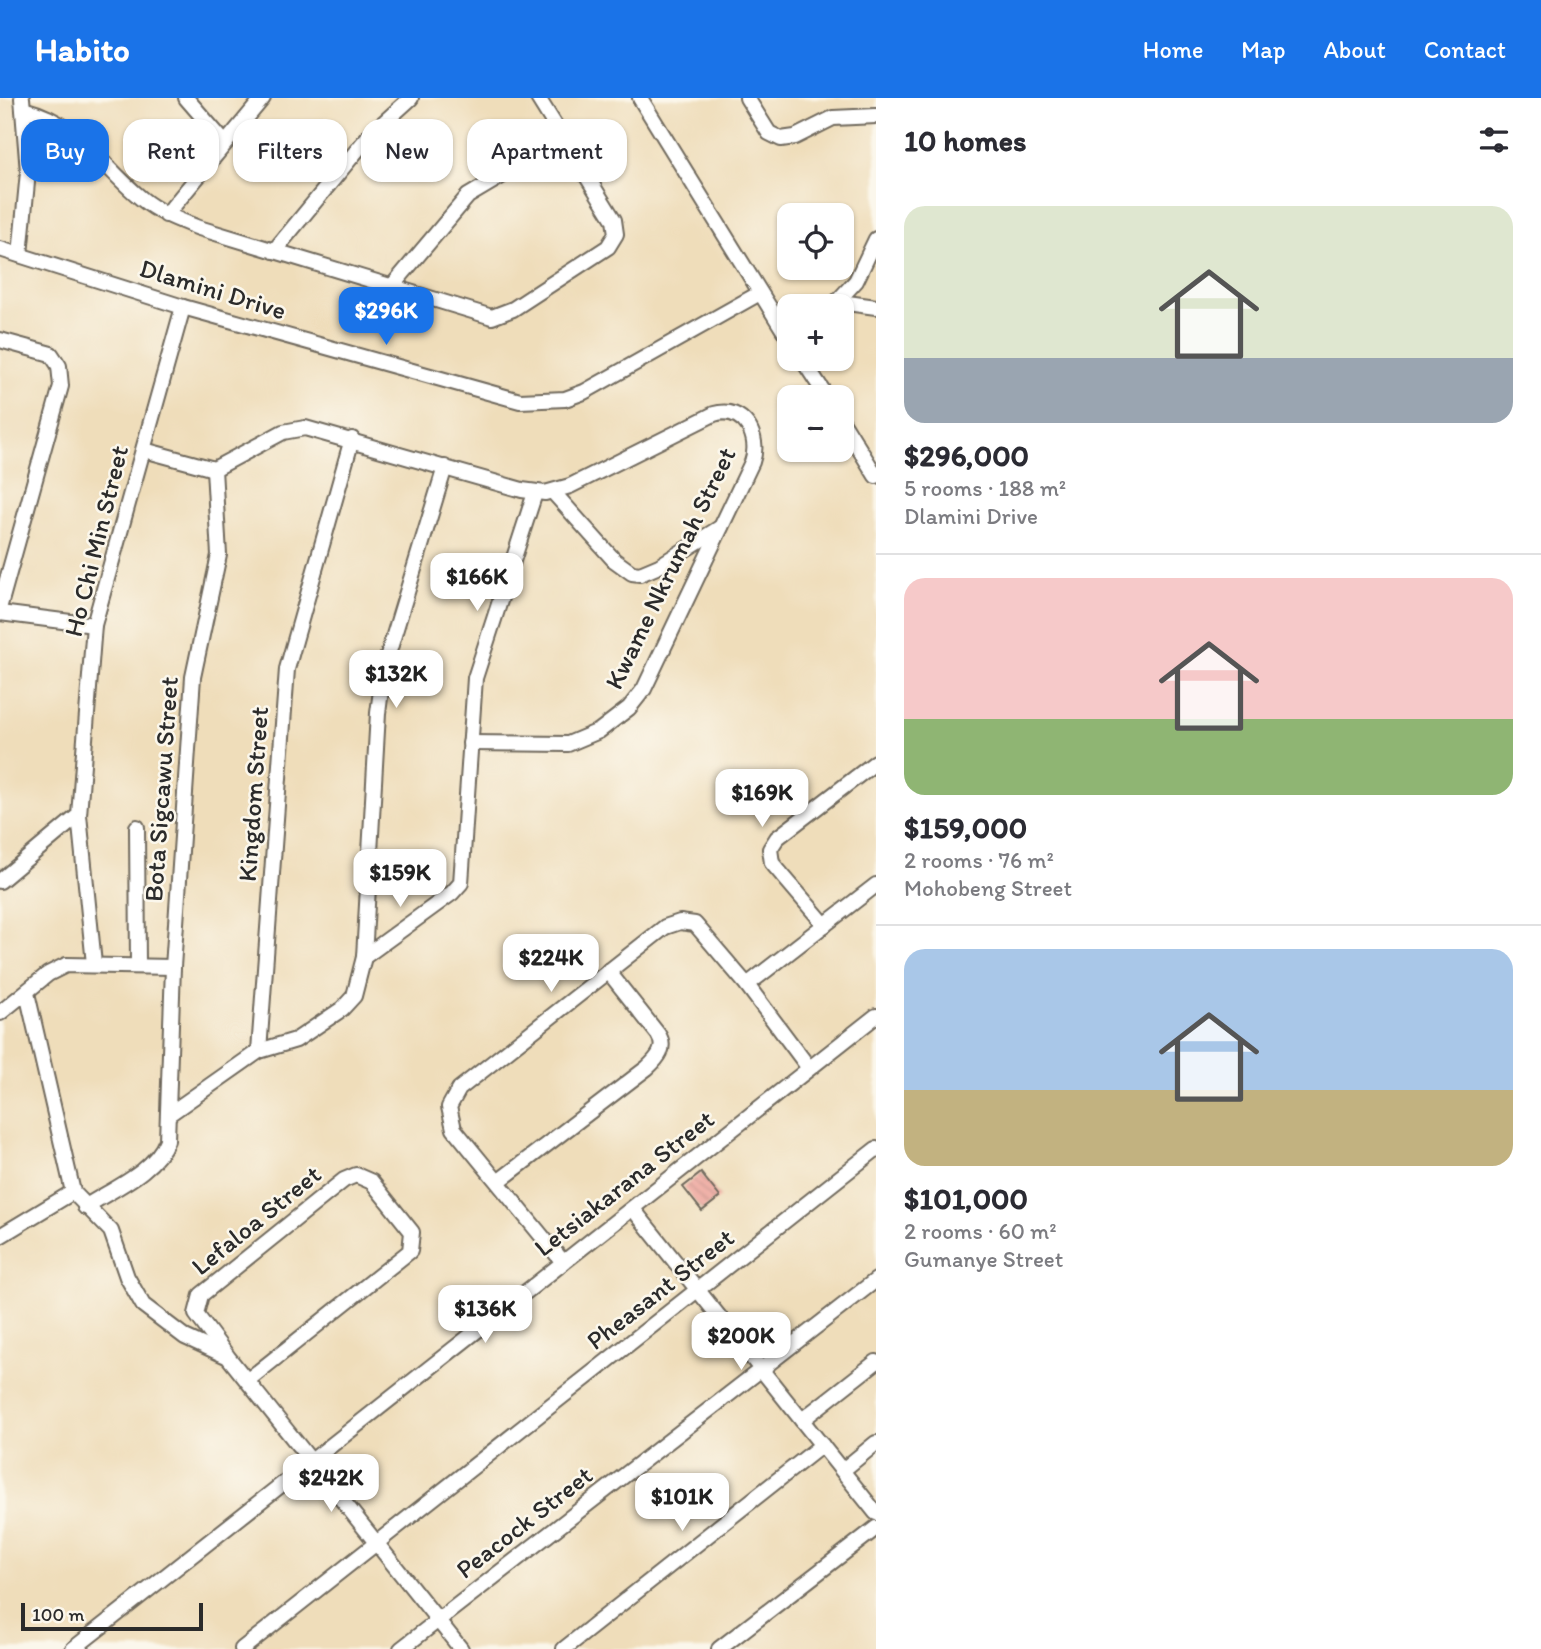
<!DOCTYPE html>
<meta charset="utf-8">
<style>
:root{--surface:#fff;--page:#f7f7f7;--text:#2b2b33;--muted:#7c7c81;--line:#e1e1e2;--accent:#1a73e8}
body{margin:0;font-family:Itim,sans-serif;background:var(--page);color:var(--text);height:100vh;display:flex;flex-direction:column;font-size:26px;white-space:nowrap}
*{box-sizing:border-box;margin:0}
p{font-size:23px;color:var(--muted)}
.icon{flex:none;width:38px;height:38px;fill:none;stroke:currentColor;stroke-width:2;stroke-linecap:round;stroke-linejoin:round}
.map{position:relative;flex:1;overflow:hidden}
.sheet{display:flex;flex-direction:column;background:var(--surface);width:665px}
.sheet>*{flex:none}
.banner{position:absolute;left:21px;top:21px;width:665px;height:63px;display:flex;gap:14px}
.controls{position:absolute;left:777px;top:105px;display:grid;gap:14px}
.controls a{display:grid;place-items:center;width:77px;height:77px;border-radius:14px;background:var(--surface);box-shadow:0 2px 5px #0004;font-size:35px}
.scale{position:absolute;left:21px;bottom:18px;width:182px;box-sizing:border-box;padding-left:7px;border:4px solid #2b2b2b;border-top:0;font-size:19px;line-height:24px;white-space:nowrap;color:#2b2b2b;-webkit-text-stroke:5px #fbf7ec;paint-order:stroke}
.price{position:absolute;translate:-50% -60px;padding:0 16px;border-radius:14px;background:#fff;color:#222;font-size:23px;line-height:46px;filter:drop-shadow(0 2px 4px #0008)}
.price::after{content:'';position:absolute;left:50%;top:42px;width:21px;height:16px;margin-left:-10px;background:inherit;clip-path:polygon(0 0,100% 0,50% 100%)}
.price.on{background:var(--accent);color:#fff}
ul{padding:0;list-style:none}
li{display:grid;align-content:center;gap:14px;height:371px;padding:0 28px}
li+li{border-top:2px solid var(--line)}
li span{display:grid;place-items:center;height:217px;border-radius:21px;color:#555}
li>.icon{margin-inline-start:auto}
span .icon{width:126px;height:126px;fill:#fffc;stroke-width:1}
li b{font-size:30px}
h2{display:flex;justify-content:space-between;align-items:center;height:84px;padding:0 28px;font-size:30px}
.chip{padding:0 24px;border-radius:21px;background:var(--surface);box-shadow:0 2px 5px #0004;font-size:24px;line-height:63px}
.chip.on{background:var(--accent);color:#fff}
header{display:flex;align-items:center;gap:42px;box-sizing:border-box;height:98px;padding:0 35px;background:var(--accent);color:#fff}
header strong{font-size:33px}
nav{display:flex;gap:38px;margin-inline-start:auto;font-size:24px}
main{display:flex;flex:1;min-height:0}
.map>svg:first-child{display:block}
</style>
<header>
<strong>Habito</strong>
<nav><a>Home</a><a>Map</a><a>About</a><a>Contact</a></nav>
</header>
<main>
<div class="map">
<svg width="876" height="1551" viewBox="0 0 876 1551">
<defs>
<pattern id="building-back-hatch" width="6" height="6" patternUnits="userSpaceOnUse" patternTransform="scale(1.75)"><rect width="6" height="6" fill="#ed9a92"/><path d="M-1 5l2 2M0 0l6 6M5-1l2 2" fill="none" stroke="#c07e77"/></pattern>
</defs>
<rect width="100%" height="100%" fill="#fbf7ec"/>
<filter id="ink" filterUnits="userSpaceOnUse"><feTurbulence type="fractalNoise" baseFrequency=".0143" numOctaves="2"/><feDisplacementMap in="SourceGraphic" scale="14" xChannelSelector="R" yChannelSelector="G"/><feConvolveMatrix kernelMatrix="1 2 1 2 8 2 1 2 1" color-interpolation-filters="sRGB"/></filter>
<filter id="wash" filterUnits="userSpaceOnUse"><feTurbulence type="fractalNoise" baseFrequency=".00686" numOctaves="4" result="noise"/><feDisplacementMap in="SourceGraphic" scale="28" xChannelSelector="R" yChannelSelector="G"/><feGaussianBlur stdDeviation="1.57" result="paint"/><feColorMatrix in="noise" values="0 0 0 0 0 0 0 0 0 0 0 0 0 0 0 0 0 1.4 0 .05"/><feComposite in="paint" operator="in"/></filter>
<g filter="url(#wash)">
<rect width="100%" height="100%" fill="#efddba"/>
<g id="blocks">
<path fill="url(#building-back-hatch)" d="M701,1075l19,24 -18,14 -19,-24z"/>
</g>
</g>
<g filter="url(#ink)">
<use href="#blocks" fill-opacity="0" stroke="#70695d" stroke-width="2"/>
<g fill="none" stroke-linecap="round" stroke-linejoin="round">
<g stroke="#70695d" stroke-width="18">
<g id="minor">
<path d="M186,0l39,45"/>
<path d="M640,0l149,241"/>
<path d="M747,0l22,35 12,6 14,-2 38,-19 43,-2"/>
<path d="M23,11c58,15 76,55 119,90 17,14 37,21 57,29l293,89 21,-8 95,-62 8,-13 -2,-14 -76,-122"/>
<path d="M166,117l97,-117"/>
<path d="M0,151l183,58 337,94 45,-2 19,-7 176,-99"/>
<path d="M274,153l94,-114 43,-39"/>
<path d="M20,157l8,-83 -6,-74"/>
<path d="M393,187l75,-89 96,-57"/>
<path d="M840,204l36,5"/>
<path d="M833,208l23,-25 20,-42"/>
<path d="M0,242l51,14 8,12 2,20 -61,219"/>
<path d="M802,261l25,38"/>
<path d="M842,323l34,55"/>
<path d="M144,352l70,19 69,-37 22,-4 217,62 23,3 25,-7 144,-72c30,-9 47,23 38,48l-108,227 -15,19 -30,23 -31,13 -98,-1"/>
<path d="M553,394l61,68 18,13 8,1 19,-8 62,-39"/>
<path d="M0,515l94,12"/>
<path d="M137,729l1,138"/>
<path d="M0,783l79,-66"/>
<path d="M825,827l-53,-62 -2,-14 7,-11 99,-76"/>
<path d="M364,859l88,-64 9,-10 14,-205 60,-185"/>
<path d="M94,866l-15,-149 15,-190 89,-318"/>
<path d="M747,887l129,-100"/>
<path d="M27,895l46,199 38,39 16,46 16,28 42,32 39,18"/>
<path d="M0,915l48,-39 18,-9 107,2"/>
<path d="M259,953l28,-382 65,-230"/>
<path d="M168,1017l91,-64 37,-11 46,-31 12,-13 10,-39 14,-244 6,-45 61,-201"/>
<path d="M499,1083l148,-113c11,-10 20,-20 11,-34l-50,-63"/>
<path d="M85,1109c27,-18 70,-35 82,-67l6,-173 20,-290 26,-122 -5,-86"/>
<path d="M633,1111l243,304"/>
<path d="M0,1138l73,-44"/>
<path d="M563,1164l-109,-133 -5,-22 10,-18 206,-162 15,-5 15,2 52,61 62,83"/>
<path d="M248,1282l162,-129 2,-19 -40,-50 -16,-7 -12,5 -143,115 -5,19 32,43 233,292"/>
<path d="M802,1322l74,-58"/>
<path d="M843,1372l33,-27"/>
<path d="M73,1551l803,-633"/>
<path d="M242,1551l634,-500"/>
<path d="M401,1551l475,-369"/>
<path d="M564,1551l258,-204"/>
<path d="M719,1551l157,-121"/>
</g>
</g>
<use href="#minor" stroke="#fff" stroke-width="14"/>
</g>
</g>
<g text-anchor="middle" stroke-width="5" stroke-linejoin="round" paint-order="stroke">
<g font-size="26" fill="#2b2b2b" stroke="#fbf7ec">
<text transform="translate(213 191) rotate(17)" y="9">Dlamini Drive</text>
<text transform="translate(96 443) rotate(-76)" y="9">Ho Chi Min Street</text>
<text transform="translate(670 470) rotate(-64)" y="9">Kwame Nkrumah Street</text>
<text transform="translate(161 691) rotate(-86)" y="9">Bota Sigcawu Street</text>
<text transform="translate(253 696) rotate(-86)" y="9">Kingdom Street</text>
<text transform="translate(624 1085) rotate(-38)" y="9">Letsiakarana Street</text>
<text transform="translate(256 1122) rotate(-39)" y="9">Lefaloa Street</text>
<text transform="translate(660 1191) rotate(-38)" y="9">Pheasant Street</text>
<text transform="translate(524 1424) rotate(-38)" y="9">Peacock Street</text>
</g>
</g>
</svg>
<div class="controls">
<a><svg class="icon" aria-label="locate" viewBox="0 0 24 24"><circle cx="12" cy="12" r="6"/><path d="M12 2v4M12 18v4M2 12h4M18 12h4"/></svg></a>
<a>+</a>
<a>−</a>
</div>
<div class="scale">100 m</div>
<b class="price on" style="left:386px;top:249px">$296K</b>
<b class="price" style="left:477px;top:515px">$166K</b>
<b class="price" style="left:396px;top:612px">$132K</b>
<b class="price" style="left:762px;top:731px">$169K</b>
<b class="price" style="left:400px;top:811px">$159K</b>
<b class="price" style="left:551px;top:896px">$224K</b>
<b class="price" style="left:485px;top:1247px">$136K</b>
<b class="price" style="left:741px;top:1274px">$200K</b>
<b class="price" style="left:331px;top:1416px">$242K</b>
<b class="price" style="left:682px;top:1435px">$101K</b>
<div class="banner">
<a class="chip on">Buy</a>
<a class="chip">Rent</a>
<a class="chip">Filters</a>
<a class="chip">New</a>
<a class="chip">Apartment</a>
</div>
</div>
<section class="sheet">
<h2>10 homes<svg class="icon" aria-label="filters" viewBox="0 0 24 24"><path d="M4 7h16M4 17h16"/><circle cx="9" cy="7" r="2"/><circle cx="15" cy="17" r="2"/></svg></h2>
<ul>
<li><span style="background:linear-gradient(#dfe7d0 70%,#9aa5b1 0)"><svg class="icon" aria-label="home" viewBox="0 0 24 24"><path d="M3 11l9-7 9 7M6 9v11h12V9"/></svg></span><div><b>$296,000</b><p>5 rooms · 188 m²</p><p>Dlamini Drive</p></div></li>
<li><span style="background:linear-gradient(#f6c9c9 65%,#8fb573 0)"><svg class="icon" aria-label="home" viewBox="0 0 24 24"><path d="M3 11l9-7 9 7M6 9v11h12V9"/></svg></span><div><b>$159,000</b><p>2 rooms · 76 m²</p><p>Mohobeng Street</p></div></li>
<li><span style="background:linear-gradient(#a9c7e8 65%,#c2b280 0)"><svg class="icon" aria-label="home" viewBox="0 0 24 24"><path d="M3 11l9-7 9 7M6 9v11h12V9"/></svg></span><div><b>$101,000</b><p>2 rooms · 60 m²</p><p>Gumanye Street</p></div></li>
</ul>
</section>
</main>
